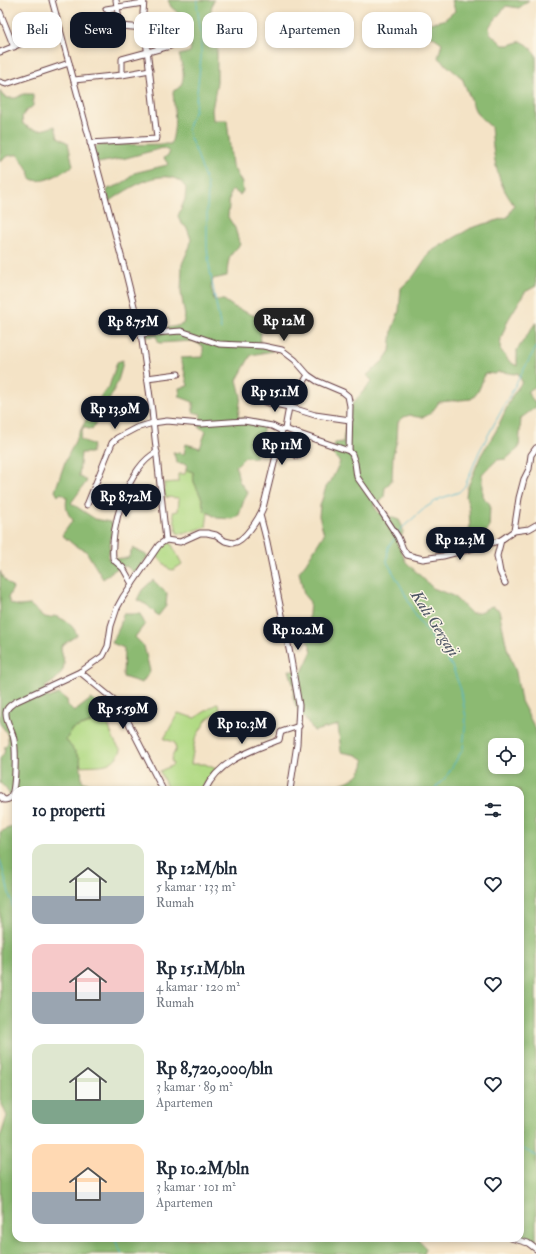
<!DOCTYPE html>
<html lang="id">
<meta charset="utf-8">
<style>
:root{--surface:#fff;--page:#f2f2f3;--text:#1f2937;--muted:#747a83;--accent:#111827}
body{margin:0;font-family:"IM FELL Double Pica",serif;background:var(--page);color:var(--text);height:100vh;display:flex;flex-direction:column;font-size:15px;white-space:nowrap}
*{box-sizing:border-box;margin:0}
p{font-size:13px;color:var(--muted)}
.icon{flex:none;width:22px;height:22px;fill:none;stroke:currentColor;stroke-width:2;stroke-linecap:round;stroke-linejoin:round}
.map{position:relative;flex:1;overflow:hidden}
.details{position:absolute;left:12px;top:786px;width:512px;height:456px;display:flex;flex-direction:column;background:var(--surface);border-radius:12px;box-shadow:0 2px 6px #0003}
.details>*{flex:none}
.guide{position:absolute;left:12px;top:12px;width:512px;height:36px;display:flex;gap:8px}
.buttons{position:absolute;left:488px;top:738px;display:grid;gap:8px}
.buttons a{display:grid;place-items:center;width:36px;height:36px;border-radius:8px;background:var(--surface);box-shadow:0 2px 6px #0003;font-size:20px}
.price{position:absolute;translate:-50% -34px;padding:0 9px;border-radius:14px;background:var(--accent);color:#fff;font-size:13px;line-height:26px;filter:drop-shadow(0 1px 2px #0008)}
.price::after{content:'';position:absolute;left:50%;top:24px;width:12px;height:9px;margin-left:-6px;background:inherit;clip-path:polygon(0 0,100% 0,50% 100%)}
.price.current{background:#222;color:#fff}
ul{padding:0;list-style:none}
li{display:flex;align-items:center;gap:12px;height:100px;padding:0 20px}
li span{display:grid;place-items:center;flex:none;width:112px;height:80px;border-radius:12px;color:#555}
li>.icon{margin-inline-start:auto}
span .icon{width:48px;height:48px;fill:#fffc;stroke-width:1}
li b{font-size:17px}
h2{display:flex;justify-content:space-between;align-items:center;height:48px;padding:0 20px;font-size:17px}
.tag{padding:0 14px;border-radius:12px;background:var(--surface);box-shadow:0 2px 6px #0003;font-size:14px;line-height:36px}
.tag.current{background:var(--accent);color:#fff}
.map>svg:first-child{display:block}
</style>
<div class="map">
<svg width="536" height="1254" viewBox="0 0 536 1254">
<rect width="100%" height="100%" fill="#fcf5e5"/>
<filter id="ink" filterUnits="userSpaceOnUse"><feTurbulence type="fractalNoise" baseFrequency=".025" numOctaves="2"/><feDisplacementMap in="SourceGraphic" scale="8" xChannelSelector="R" yChannelSelector="G"/><feConvolveMatrix kernelMatrix="1 2 1 2 8 2 1 2 1" color-interpolation-filters="sRGB"/></filter>
<filter id="wash" filterUnits="userSpaceOnUse"><feTurbulence type="fractalNoise" baseFrequency=".012" numOctaves="4" result="noise"/><feDisplacementMap in="SourceGraphic" scale="16" xChannelSelector="R" yChannelSelector="G"/><feGaussianBlur stdDeviation="0.9" result="paint"/><feColorMatrix in="noise" values="0 0 0 0 0 0 0 0 0 0 0 0 0 0 0 0 0 1.4 0 .05"/><feComposite in="paint" operator="in"/></filter>
<g filter="url(#wash)">
<rect width="100%" height="100%" fill="#f4e3c6"/>
<g fill="#b1da84" stroke="#7e7c58">
<path d="M186,470l7,1 1,11 8,17 1,7 5,6 -2,15 -23,7 -6,-1 -4,-21 5,-1 1,-13 -14,-1 -1,-14 14,-1v-8h7z"/>
<path d="M167,543h4l11,21 -9,6 -4,-1 -12,-13c2,-6 4,-12 10,-13z"/>
<path d="M218,703l2,7 -13,9 -12,20 -4,25h14l11,5 -14,18 -5,3h-29l-8,-19 13,-6 -2,-6 5,-10 -2,-7 -10,-3 14,-26 17,5z"/>
<path d="M107,718c2,11 7,25 14,32 -9,19 -22,14 -41,16v-8l-14,-18 6,-11z"/>
</g>
<g fill="#8cba72" stroke="#6b6c4e" fill-rule="evenodd">
<path d="M168,0h46l-3,9 6,37v36l-5,28 1,10h14l5,45 10,18 1,8 -3,4 -7,-5 -3,3 -2,24 7,11 5,17c-12,11 -12,15 -13,31l-14,3 -2,8 3,13h10l10,7 28,12 -2,26 13,6 -22,4 -14,25 4,16 -3,21 28,6 -9,22 -1,13 -11,-1 -9,9 3,15 9,12 -4,7 -5,15 -6,4 -16,-1 -13,-8 -2,-11 -8,-17 -1,-10 -7,-2 1,-6 -10,-1 -4,-11 11,2 2,-10 14,4 6,-17 -7,-4 2,-13 -8,-2v-10l-13,-5 -1,-9 9,-2 -7,-28 22,-1v-11l-10,-5 -34,2 -3,-7 -13,1 1,-6c13,-3 27,-2 39,-7l2,-8 -4,-23 1,-29 8,-18 1,-7 -4,-11 -6,-5 -3,-7 7,-17 1,-11c-17,-27 -59,1 -77,14l-2,-10 1,-3 11,-4 10,-6v-1l5,-5 33,-8 1,-1 -4,-6 4,-3 2,-3 -7,-4 -37,10 -28,5 -5,-14 5,-4 73,-1c6,-17 3,-36 2,-53 15,-5 10,-24 6,-36l11,-3 1,-8 -4,-11 -10,-21 -6,-5z"/>
<path d="M452,0h77l-10,8 -13,-2 -17,21 1,6 13,12h7l11,-4 7,4 8,10v231l-11,6 -17,28 -7,18 -1,11 10,13 7,4v-16l19,-28v64l-9,6 9,12v3l-15,11 -2,30 -13,11 -9,1 -15,14v22l8,8 -1,25 -15,13v4l-9,-1 5,-18 -1,-20 -3,-10 1,-8 14,-34 15,-24 16,-35 10,-14 -4,-9 -4,1 -11,-2h-5l-3,2 -10,-1c-3,9 -6,21 -14,26l-32,3c-8,12 -13,19 -29,13l-6,2 -6,5 -1,18 -4,15 -1,25 -7,8 -1,9 -3,4 -8,4 6,8 20,7c6,11 5,13 -2,23l9,19 27,26 20,8 18,17c12,1 13,-5 22,-7l6,4 8,38 9,24 5,29 15,29v515l-16,-7v-448h-179l-1,-6c12,-4 23,-9 24,-24l-7,-5 -16,-3 -3,-27 -24,6 -18,-24 -3,-10 1,-10 -5,-17 13,2 10,-21 -5,-12 3,-37 -6,-7 -5,-23 7,-9 18,-29 -5,-18 1,-10 6,-19 5,-6 9,-19 -8,-8 3,-11 8,-1 5,-33 24,-28 -5,-6 16,-14 7,-10 2,-21 7,-19 2,-23 12,-11 17,-25 41,-24 37,-11 6,-12c-19,-25 -20,-48 -23,-78l-12,-11 -4,-6 -13,-32 -24,-20 4,-15 -16,-11 4,-9 14,-3 11,-9zM495,745h22v22h-22z"/>
<path d="M0,90l3,6 5,2h8l7,-4h10v12l-8,6 -3,5 1,7c13,9 19,6 32,2l3,11 10,6 5,23c-11,6 -29,19 -42,13l-2,-8 -11,-16c-7,-1 -14,2 -18,7z"/>
<path d="M123,360c-3,26 -19,48 -31,70l-9,-3 -3,12 13,6 -2,8h-10l-2,23 8,5 -16,22 24,16 15,3 3,2 -5,35 20,-1 5,-10 15,8 -13,17 -9,-7 -10,3 -13,10 -17,-28 -12,-6 -12,-10 11,-15c-6,-6 -8,-13 -6,-22l-6,-5 -3,3 -3,-5 10,-29 11,-23 19,-36 14,-16 8,-25z"/>
<path d="M0,571l3,7 10,10 -5,10 3,6 8,2 11,-1c8,5 14,17 24,11 10,2 20,10 23,19l-16,11c0,5 2,11 3,16 1,11 -10,20 -19,25l3,11 11,-4 8,6 1,6 6,6 17,-13 9,6 8,1 5,9 -41,14 -6,11 14,18 2,23 12,5 5,4h-83v24c-2,-11 -6,-23 -16,-31v-24l4,-6 1,-7 3,-3c1,-9 -3,-13 -8,-19z"/>
<path d="M153,580l14,14 -1,12 -8,10 -11,-11 -10,-5 5,-10z"/>
<path d="M123,614h17l5,10 -10,13 9,9 6,25 -8,12 -19,-6 1,-29 -12,-5 8,-17z"/>
<path d="M16,825v413h313l11,4 3,-4h73l10,10 -2,6h-424v-119h1l6,-19 -7,-16v-268z"/>
</g>
<g fill="none" stroke-linecap="round" stroke-linejoin="round">
<g stroke="#50b8ce" stroke-width="1">
<path d="M198,0l-1,6 4,28v24l-6,52 -6,14 -1,7 2,7 7,16 10,30 1,8 -1,15v41l3,23 11,59"/>
<path d="M398,533l4,-5 23,-20 14,-9 20,-7 6,-6 14,-34 57,-105"/>
<path d="M396,537l-8,10 -1,15 15,26 12,25 38,53 9,24 5,28 -3,31 -17,28 -13,13"/>
<path d="M0,860l16,58"/>
<path d="M520,1147l16,9"/>
<path d="M114,1238l8,16"/>
</g>
</g>
</g>
<g filter="url(#ink)">
<g fill="none" stroke-linecap="round" stroke-linejoin="round">
<g stroke="#643c42" stroke-width="7">
<g id="minor">
<path d="M116,0l4,26 25,2"/>
<path d="M106,9l37,-6"/>
<path d="M0,12l14,35"/>
<path d="M0,52l60,-24"/>
<path d="M122,75v-16l48,-13"/>
<path d="M74,80l48,-5 28,-5"/>
<path d="M0,82l6,2 63,-21"/>
<path d="M90,143l66,-4 1,-1 -14,-125 1,-13"/>
<path d="M141,334l40,-3 38,13 44,2 19,4 13,10 13,15 9,6 26,11 5,4 2,10 -1,45"/>
<path d="M147,378l31,-4"/>
<path d="M265,402l24,5 26,8 35,5"/>
<path d="M285,429l4,-22 19,-32"/>
<path d="M279,443l18,13"/>
<path d="M87,505l25,-62 5,-5 19,-10 17,-5 14,-2 34,3 43,-3 28,5 10,5"/>
<path d="M260,515l7,27 23,112 9,51 -2,39 -7,46"/>
<path d="M514,531l5,-33 5,-19 5,-10 2,-14 5,-7"/>
<path d="M166,540l14,2 20,-9h7l9,2 9,6 8,2c11,-1 26,-25 30,-35l19,-77 3,-2 64,22 3,3 3,9 2,14 22,31 19,29 5,12 4,6 16,4 20,-3 46,-12 12,-4 13,-9 15,-2 7,-4"/>
<path d="M501,540l-4,16 3,16 5,11"/>
<path d="M132,584l-9,-16 -8,-7 -2,-3c-3,-31 15,-91 44,-106"/>
<path d="M80,672l39,32 44,86"/>
<path d="M205,790c14,-29 43,-38 71,-49l3,-1 2,-8 18,-6"/>
<path d="M0,796l4,4c3,0 4,0 6,-2 6,-6 6,-48 4,-58 -1,-9 -8,-17 -8,-26 -1,-6 5,-9 9,-12l65,-30 23,-16 5,-10 3,-20 6,-18 6,-11 36,-52 7,-5 -14,-129 -11,-77 -15,-60 -74,-274"/>
<path d="M511,1238l17,5 8,6"/>
</g>
</g>
<use href="#minor" stroke="#fff" stroke-width="5"/>
</g>
</g>
<g text-anchor="middle" stroke-width="3" stroke-linejoin="round" paint-order="stroke">
<g font-size="16" font-style="italic" fill="#4c5564" stroke="#fcf5e5">
<text transform="translate(436 623) rotate(57)" y="6">Kali Gergaji</text>
</g>
</g>
</svg>
<div class="buttons">
<a><svg class="icon" aria-label="locate" viewBox="0 0 24 24"><circle cx="12" cy="12" r="6"/><path d="M12 2v4M12 18v4M2 12h4M18 12h4"/></svg></a>
</div>
<b class="price current" style="left:284px;top:342px">Rp 12M</b>
<b class="price" style="left:133px;top:343px">Rp 8.75M</b>
<b class="price" style="left:275px;top:413px">Rp 15.1M</b>
<b class="price" style="left:115px;top:430px">Rp 13.9M</b>
<b class="price" style="left:282px;top:466px">Rp 11M</b>
<b class="price" style="left:126px;top:518px">Rp 8.72M</b>
<b class="price" style="left:460px;top:561px">Rp 12.3M</b>
<b class="price" style="left:298px;top:651px">Rp 10.2M</b>
<b class="price" style="left:123px;top:730px">Rp 5.59M</b>
<b class="price" style="left:242px;top:745px">Rp 10.3M</b>
<div class="guide">
<a class="tag">Beli</a>
<a class="tag current">Sewa</a>
<a class="tag">Filter</a>
<a class="tag">Baru</a>
<a class="tag">Apartemen</a>
<a class="tag">Rumah</a>
</div>
<section class="details">
<h2>10 properti<svg class="icon" aria-label="filters" viewBox="0 0 24 24"><path d="M4 7h16M4 17h16"/><circle cx="9" cy="7" r="2"/><circle cx="15" cy="17" r="2"/></svg></h2>
<ul>
<li><span style="background:linear-gradient(#dfe7d0 65%,#9aa5b1 0)"><svg class="icon" aria-label="home" viewBox="0 0 24 24"><path d="M3 11l9-7 9 7M6 9v11h12V9"/></svg></span><div><b>Rp 12M/bln</b><p>5 kamar · 133 m²</p><p>Rumah</p></div><svg class="icon" aria-label="heart" viewBox="0 0 24 24"><path d="M12 20l-8-8c-3-5 5-10 8-4 3-6 11-1 8 4z"/></svg></li>
<li><span style="background:linear-gradient(#f6c9c9 60%,#9aa5b1 0)"><svg class="icon" aria-label="home" viewBox="0 0 24 24"><path d="M3 11l9-7 9 7M6 9v11h12V9"/></svg></span><div><b>Rp 15.1M/bln</b><p>4 kamar · 120 m²</p><p>Rumah</p></div><svg class="icon" aria-label="heart" viewBox="0 0 24 24"><path d="M12 20l-8-8c-3-5 5-10 8-4 3-6 11-1 8 4z"/></svg></li>
<li><span style="background:linear-gradient(#dfe7d0 70%,#7fa58c 0)"><svg class="icon" aria-label="home" viewBox="0 0 24 24"><path d="M3 11l9-7 9 7M6 9v11h12V9"/></svg></span><div><b>Rp 8,720,000/bln</b><p>3 kamar · 89 m²</p><p>Apartemen</p></div><svg class="icon" aria-label="heart" viewBox="0 0 24 24"><path d="M12 20l-8-8c-3-5 5-10 8-4 3-6 11-1 8 4z"/></svg></li>
<li><span style="background:linear-gradient(#ffd9b3 60%,#9aa5b1 0)"><svg class="icon" aria-label="home" viewBox="0 0 24 24"><path d="M3 11l9-7 9 7M6 9v11h12V9"/></svg></span><div><b>Rp 10.2M/bln</b><p>3 kamar · 101 m²</p><p>Apartemen</p></div><svg class="icon" aria-label="heart" viewBox="0 0 24 24"><path d="M12 20l-8-8c-3-5 5-10 8-4 3-6 11-1 8 4z"/></svg></li>
</ul>
</section>
</div>
